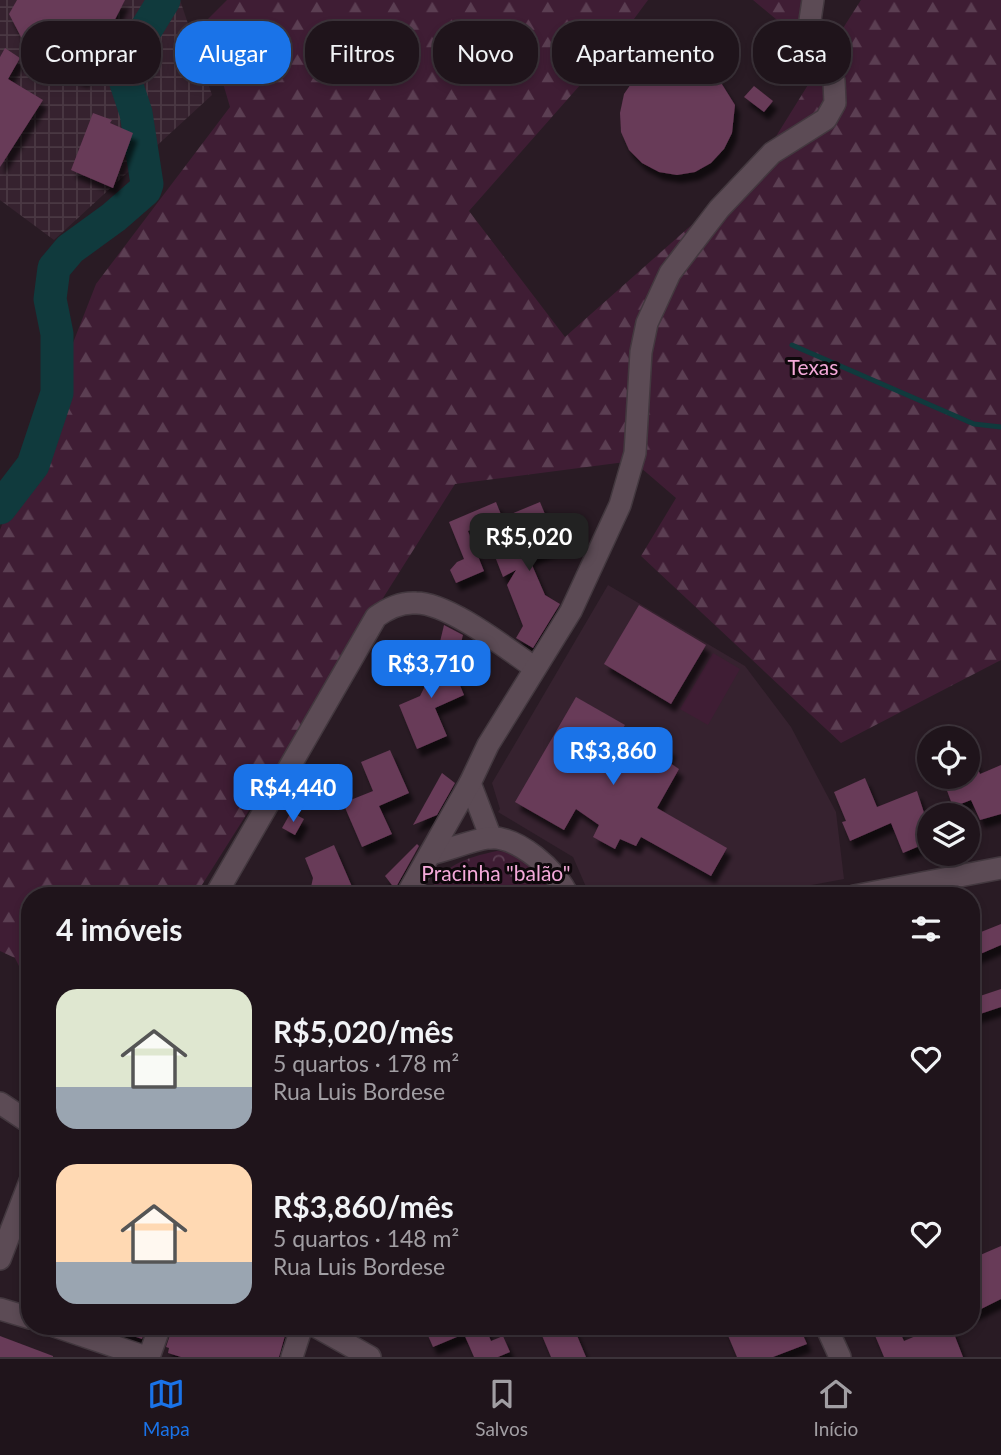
<!DOCTYPE html>
<html lang="pt">
<meta charset="utf-8">
<style>
:root{--surface:#1f141b;--page:#2c2128;--text:#f1f3f6;--muted:#a19ea3;--line:#3c333a;--accent:#1a73e8}
body{margin:0;font-family:Lato,sans-serif;background:var(--page);color:var(--text);height:100vh;display:flex;flex-direction:column;font-size:26px;white-space:nowrap}
*{box-sizing:border-box;margin:0}
p{font-size:23px;color:var(--muted)}
.icon{flex:none;width:38px;height:38px;fill:none;stroke:currentColor;stroke-width:2;stroke-linecap:round;stroke-linejoin:round}
.map{position:relative;flex:1;overflow:hidden}
.side{position:absolute;left:21px;top:887px;width:959px;height:448px;display:flex;flex-direction:column;background:var(--surface);border-radius:28px;box-shadow:0 4px 10px #0003,0 0 0 2px var(--line)}
.side>*{flex:none}
.banner{position:absolute;left:21px;top:21px;width:959px;height:63px;display:flex;gap:14px}
.controls{position:absolute;left:917px;top:726px;display:grid;gap:14px}
.controls a{display:grid;place-items:center;width:63px;height:63px;border-radius:50%;background:var(--surface);box-shadow:0 4px 10px #0003,0 0 0 2px var(--line);font-size:35px}
.price{position:absolute;translate:-50% -60px;padding:0 16px;border-radius:14px;background:var(--accent);color:#fff;font-size:23px;line-height:46px;filter:drop-shadow(0 2px 4px #0008)}
.price::after{content:'';position:absolute;left:50%;top:42px;width:21px;height:16px;margin-left:-10px;background:inherit;clip-path:polygon(0 0,100% 0,50% 100%)}
.price.on{background:#222;color:#fff}
ul{padding:0;list-style:none}
li{display:flex;align-items:center;gap:21px;height:175px;padding:0 35px}
li span{display:grid;place-items:center;flex:none;width:196px;height:140px;border-radius:21px;color:#555}
li>.icon{margin-inline-start:auto}
span .icon{width:84px;height:84px;fill:#fffc;stroke-width:1}
li b{font-size:30px}
h2{display:flex;justify-content:space-between;align-items:center;height:84px;padding:0 35px;font-size:30px}
.pill{padding:0 24px;border-radius:28px;background:var(--surface);box-shadow:0 4px 10px #0003,0 0 0 2px var(--line);font-size:24px;line-height:63px}
.pill.on{background:var(--accent);color:#fff}
.menu{display:flex;justify-content:space-around;align-items:center;height:98px;border-top:2px solid var(--line);background:var(--surface);font-size:19px;color:var(--muted)}
.menu a{display:grid;justify-items:center;gap:4px}
.menu .on{color:var(--accent)}
.map>svg:first-child{display:block}
</style>
<div class="map">
<svg width="1001" height="1357" viewBox="0 0 1001 1357">
<defs>
<pattern id="industrial-grid" width="8" height="8" patternUnits="userSpaceOnUse" patternTransform="scale(1.75)"><rect width="8" height="8" fill="#36222f"/><path d="M0 4h8M4 0v8" fill="none" stroke="#4a3843"/></pattern>
<pattern id="forest-firs" width="22" height="20" patternUnits="userSpaceOnUse" patternTransform="scale(1.75)"><rect width="22" height="20" fill="#3f1d34"/><path d="M5 1l3.5 6h-7zM16 11l3.5 6h-7z" fill="#5b3e52"/></pattern>
<pattern id="park-crowns" width="20" height="18" patternUnits="userSpaceOnUse" patternTransform="scale(1.75)"><rect width="20" height="18" fill="#3f1d34"/><path d="M2 6a3 3 0 1 1 6 0M12 15a3 3 0 1 1 6 0" fill="none" stroke="#5b3e52"/></pattern>
<filter id="shadow"><feDropShadow dx="4.5" dy="8" stdDeviation="2" flood-color="#0009"/></filter>
</defs>
<rect width="100%" height="100%" fill="#291b24"/>
<path fill="#36222f" d="M608,585l137,81 46,61 45,85 8,67 -91,17h-163l-17,-39 -75,-45 2,-3 -8,-26z"/>
<path fill="url(#industrial-grid)" d="M0,0h180l32,95 -158,145 -54,-40z"/>
<path fill="url(#forest-firs)" d="M227,0h421l-37,50 -142,161 96,126 192,-170 67,-108 -71,-59h57l14,58 37,-58h140v660l-160,83 -200,-187 35,-58 -43,-37 -178,23 -260,412h-165v92l-15,-30 -15,-7v-421l96,-246 134,-177 -25,-85z"/>
<path fill="url(#park-crowns)" d="M497,851l21,2 46,43h-137c16,-31 37,-38 70,-45z"/>
<path fill="#3f1d34" d="M713,653l27,16 -32,56 -28,-16z"/>
<g fill="none" stroke-linecap="round" stroke-linejoin="round">
<path stroke="#103a3d" stroke-width="5" d="M792,345l182,79 27,3"/>
<path stroke="#103a3d" stroke-width="33" d="M0,508l33,-43 24,-72v-59l-7,-35 4,-31 16,-19 44,-32 31,-27 2,-6 -11,-71 -11,-33 12,-36 27,-44"/>
</g>
<g fill="#683a58" filter="url(#shadow)">
<path d="M17,0h108l-41,80 -54,-26 -21,-40z"/>
<path d="M5,48l15,10 -12,21 35,21 -43,67v-110z"/>
<path d="M668,61h20l17,7 15,13 15,24 -3,28 -8,16 -13,14 -16,9 -18,3 -18,-3 -17,-9 -13,-13 -8,-18 -1,-19 4,-19 11,-16 15,-12z"/>
<path d="M754,86l19,15 -9,11 -20,-15z"/>
<path d="M93,113l19,7 -2,3 23,10 -20,55 -42,-18z"/>
<path d="M496,502l6,15 -34,14 16,40 -28,12 -6,-13 7,-8 7,-3 -15,-37z"/>
<path d="M540,502l18,44 -29,12 16,37 15,9 -27,44 -17,-10 7,-12 -16,-41 9,-15 -13,7 -9,-23 28,-11 -11,-29z"/>
<path d="M639,605l67,40 -35,59 -67,-40z"/>
<path d="M444,625l19,10 -4,16 -20,-5z"/>
<path d="M446,651l18,44 -29,13 12,28 -30,13 -18,-44 21,-9 5,-10 -9,-22z"/>
<path d="M576,697l49,28 -4,6 25,15 5,-9 21,12 -5,9 4,2 -1,3 9,6 -22,39 70,40 -16,28 -70,-39 -5,9 -16,-7 -5,10 -22,-12 6,-12 -23,-16 -12,21 -49,-28z"/>
<path d="M968,744l12,30 21,-9v49l-21,6 -9,-20 -18,7 -7,-19 15,-6 -1,-5h8z"/>
<path d="M390,750l19,43 -30,13 13,28 -30,13 -19,-44 30,-12 -12,-29z"/>
<path d="M442,773l13,10 -18,32 -24,10z"/>
<path d="M865,778l12,29 40,-16 12,37v14l-26,11 -12,-30 -41,18 -8,-19 4,-1 -12,-29z"/>
<path d="M291,812l13,7 -9,16 -13,-7z"/>
<path d="M417,844l2,2 -24,43 -10,-13z"/>
<path d="M334,845l19,44 -17,7h-27l4,-18 -8,-20z"/>
<path d="M1001,924v21l-30,13v-22z"/>
<path d="M1001,989v18l-30,10v-18z"/>
<path d="M1001,1246v53l-30,15v-55z"/>
<path d="M113,1326h33l-4,13 -29,-10z"/>
<path d="M173,1326h103l10,6 -7,25h-98l-13,-4 1,-5 -3,-1z"/>
<path d="M437,1326h48l6,15 12,-5 7,16 -12,5h-24l-10,-23 -31,13 -7,-16z"/>
<path d="M538,1326h35l13,31h-35z"/>
<path d="M724,1326h75l8,18 -34,13h-36z"/>
<path d="M871,1326h26l7,15 35,-15h12l12,31h-79z"/>
<path d="M0,1336l53,20v1h-53z"/>
</g>
<g fill="none" stroke-linecap="round" stroke-linejoin="round">
<g stroke="#43383f" stroke-width="24">
<g id="minor">
<path d="M470,783l21,55"/>
<path d="M430,854c19,-4 39,-13 58,-16 29,-3 70,33 80,58"/>
<path d="M215,896l161,-279c12,-9 25,-15 40,-14 33,0 91,46 119,65"/>
<path d="M406,896l64,-113 18,-38 83,-134 49,-106 15,-52 6,-101 6,-29 23,-50 49,-64 53,-56 54,-34 9,-16 -1,-22 -25,-54 4,-27"/>
<path d="M854,896l147,-28"/>
<path d="M0,1103l30,20"/>
<path d="M0,1259l30,-78"/>
<path d="M0,1309l30,9"/>
<path d="M54,1326l92,31"/>
<path d="M315,1326l55,31"/>
<path d="M826,1326l14,31"/>
<path d="M149,1357l11,-31"/>
<path d="M292,1357l10,-31"/>
</g>
</g>
<use href="#minor" stroke="#5c4b55" stroke-width="21"/>
</g>
<g text-anchor="middle" stroke-width="6" stroke-linejoin="round" paint-order="stroke">
<g font-size="21" fill="#f4a9d9" stroke="#0e080b">
<text x="813" y="375">Texas</text>
<text x="496" y="881">Pracinha "balão"</text>
</g>
</g>
</svg>
<div class="controls">
<a><svg class="icon" aria-label="locate" viewBox="0 0 24 24"><circle cx="12" cy="12" r="6"/><path d="M12 2v4M12 18v4M2 12h4M18 12h4"/></svg></a>
<a><svg class="icon" aria-label="layers" viewBox="0 0 24 24"><path d="M12 4l9 5-9 5-9-5zM3 14l9 5 9-5"/></svg></a>
</div>
<b class="price on" style="left:529px;top:573px">R$5,020</b>
<b class="price" style="left:431px;top:700px">R$3,710</b>
<b class="price" style="left:613px;top:787px">R$3,860</b>
<b class="price" style="left:293px;top:824px">R$4,440</b>
<div class="banner">
<a class="pill">Comprar</a>
<a class="pill on">Alugar</a>
<a class="pill">Filtros</a>
<a class="pill">Novo</a>
<a class="pill">Apartamento</a>
<a class="pill">Casa</a>
</div>
<section class="side">
<h2>4 imóveis<svg class="icon" aria-label="filters" viewBox="0 0 24 24"><path d="M4 7h16M4 17h16"/><circle cx="9" cy="7" r="2"/><circle cx="15" cy="17" r="2"/></svg></h2>
<ul>
<li><span style="background:linear-gradient(#dfe7d0 70%,#9aa5b1 0)"><svg class="icon" aria-label="home" viewBox="0 0 24 24"><path d="M3 11l9-7 9 7M6 9v11h12V9"/></svg></span><div><b>R$5,020/mês</b><p>5 quartos · 178 m²</p><p>Rua Luis Bordese</p></div><svg class="icon" aria-label="heart" viewBox="0 0 24 24"><path d="M12 20l-8-8c-3-5 5-10 8-4 3-6 11-1 8 4z"/></svg></li>
<li><span style="background:linear-gradient(#ffd9b3 70%,#9aa5b1 0)"><svg class="icon" aria-label="home" viewBox="0 0 24 24"><path d="M3 11l9-7 9 7M6 9v11h12V9"/></svg></span><div><b>R$3,860/mês</b><p>5 quartos · 148 m²</p><p>Rua Luis Bordese</p></div><svg class="icon" aria-label="heart" viewBox="0 0 24 24"><path d="M12 20l-8-8c-3-5 5-10 8-4 3-6 11-1 8 4z"/></svg></li>
</ul>
</section>
</div>
<nav class="menu">
<a class="on"><svg class="icon" aria-label="map" viewBox="0 0 24 24"><path d="M3 6l6-2 6 2 6-2v14l-6 2-6-2-6 2zM9 4v14M15 6v14"/></svg>Mapa</a>
<a><svg class="icon" aria-label="saved" viewBox="0 0 24 24"><path d="M7 4h10v16l-5-4-5 4z"/></svg>Salvos</a>
<a><svg class="icon" aria-label="home" viewBox="0 0 24 24"><path d="M3 11l9-7 9 7M6 9v11h12V9"/></svg>Início</a>
</nav>
